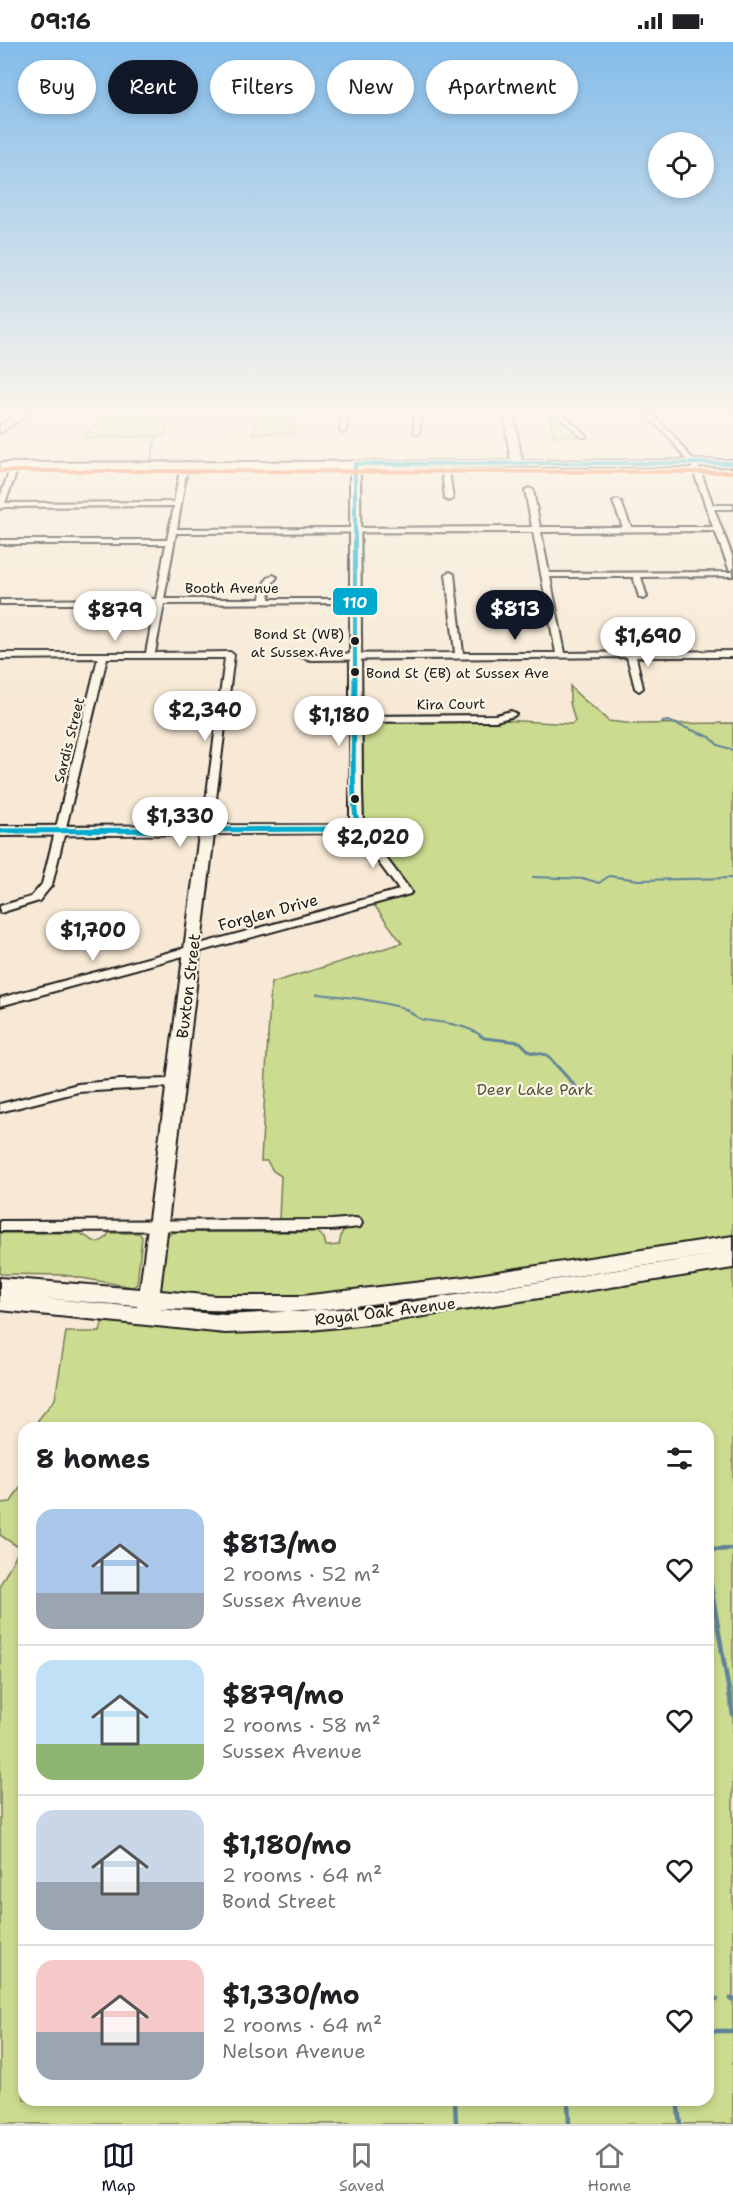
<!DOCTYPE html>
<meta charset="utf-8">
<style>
:root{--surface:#fff;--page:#f2f2f2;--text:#202124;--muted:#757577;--line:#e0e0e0;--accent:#111827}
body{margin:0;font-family:"Shantell Sans",sans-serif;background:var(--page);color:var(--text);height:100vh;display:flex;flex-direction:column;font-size:22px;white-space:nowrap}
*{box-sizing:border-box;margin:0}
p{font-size:20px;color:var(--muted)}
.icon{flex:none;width:33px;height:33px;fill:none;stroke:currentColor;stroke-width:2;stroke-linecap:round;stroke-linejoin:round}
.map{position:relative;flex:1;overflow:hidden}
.sheet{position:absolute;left:18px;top:1380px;width:696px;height:684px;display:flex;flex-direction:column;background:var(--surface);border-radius:18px;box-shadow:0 3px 9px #0003}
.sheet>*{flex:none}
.top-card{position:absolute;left:18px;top:18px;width:698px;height:54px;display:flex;gap:12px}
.buttons{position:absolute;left:648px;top:90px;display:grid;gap:12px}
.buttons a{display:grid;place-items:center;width:66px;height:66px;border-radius:50%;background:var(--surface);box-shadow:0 3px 9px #0003;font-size:30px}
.price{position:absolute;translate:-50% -51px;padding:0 14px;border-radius:21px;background:#fff;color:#222;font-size:20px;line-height:39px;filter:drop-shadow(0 2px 3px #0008)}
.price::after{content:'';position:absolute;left:50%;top:36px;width:18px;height:14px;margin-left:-9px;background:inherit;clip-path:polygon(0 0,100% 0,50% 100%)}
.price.selected{background:var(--accent);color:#fff}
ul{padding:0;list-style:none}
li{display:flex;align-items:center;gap:18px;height:150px;padding:0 18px}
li+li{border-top:2px solid var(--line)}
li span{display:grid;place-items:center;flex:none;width:168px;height:120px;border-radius:18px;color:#555}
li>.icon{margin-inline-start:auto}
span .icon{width:72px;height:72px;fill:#fffc;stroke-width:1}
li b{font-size:26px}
h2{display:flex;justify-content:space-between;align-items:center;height:72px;padding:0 18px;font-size:26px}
.pill{padding:0 21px;border-radius:27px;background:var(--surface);box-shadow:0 3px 9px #0003;font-size:21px;line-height:54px}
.pill.selected{background:var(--accent);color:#fff}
.status{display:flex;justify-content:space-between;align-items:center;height:42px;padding:0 30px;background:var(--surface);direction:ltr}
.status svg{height:16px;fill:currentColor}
.menu{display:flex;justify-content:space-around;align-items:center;height:84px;border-top:2px solid var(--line);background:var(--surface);font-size:16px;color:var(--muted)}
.menu a{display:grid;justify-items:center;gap:3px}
.menu .selected{color:var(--accent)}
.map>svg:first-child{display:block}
</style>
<div class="status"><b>09:16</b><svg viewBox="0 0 49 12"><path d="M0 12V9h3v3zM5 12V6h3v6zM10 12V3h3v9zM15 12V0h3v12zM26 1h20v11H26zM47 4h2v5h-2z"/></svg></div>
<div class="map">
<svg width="733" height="2082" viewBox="0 0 733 2082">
<rect width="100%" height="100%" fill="#f7e9d5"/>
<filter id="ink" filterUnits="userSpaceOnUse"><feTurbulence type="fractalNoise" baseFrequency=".0167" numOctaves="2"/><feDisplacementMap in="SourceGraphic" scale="12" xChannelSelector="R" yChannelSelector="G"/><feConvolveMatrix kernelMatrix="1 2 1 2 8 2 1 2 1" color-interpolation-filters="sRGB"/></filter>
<g filter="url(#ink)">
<path fill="#f2dac2" d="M169,369h133l-2,27 -136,-2z"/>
<g fill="#cbdb8f" stroke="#747c56" stroke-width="1.5">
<path d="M107,369h62l-5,25 -80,2z"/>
<path d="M257,369h39l-3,22h-40z"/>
<path d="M552,369l28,25h-26l-5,-23z"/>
<path d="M570,644c11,14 26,22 38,35l27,3 98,-1v514l-79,10 12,29 67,-11v859h-733v-539l20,-37 -20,-13v-32l11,-1 13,-21v619h684v-672h-670v-8l17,-21 11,-67h34l3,-13 85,7 282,-20 -7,-27 -122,16 -113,4 -68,-7 5,-55 9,-5h142l8,6 2,8 13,-1 3,-13 12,-12 -75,-1 2,-43 -8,-5 -6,-10h-6l10,-178 131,-40 -28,-38 39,-12 -49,-67 -2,-101 7,-4 133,-1 70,4 3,-3 -5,-18z"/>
<path d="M0,1191h80l17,10 8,-4 4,-6h30l3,4 -5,47 -4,3 -69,-12 -64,-1z"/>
</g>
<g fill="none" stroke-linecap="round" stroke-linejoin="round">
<g stroke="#608399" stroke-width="2">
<path d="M151,418l5,-22"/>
<path d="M662,680l6,-1 42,16 8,8 15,5"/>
<path d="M533,835l53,2 13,4 10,-7 30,4 94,-2"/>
<path d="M317,952c29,2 55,6 83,13 9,2 16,12 24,13 20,3 41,4 58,16"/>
</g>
<path stroke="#608399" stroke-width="3" d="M480,993l4,3 36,4 10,10 17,3 29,32"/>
<g stroke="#608399" stroke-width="4.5">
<path d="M708,1508l25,-1"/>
<path d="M708,1527l25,146"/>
<path d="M708,1957h9"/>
<path d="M730,1957h3"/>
<path d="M708,1989h25"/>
<path d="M455,2058l1,24"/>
<path d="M568,2058l1,24"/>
<path d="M677,2058l3,24"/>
</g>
<g stroke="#1c1c1c" stroke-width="4">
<g id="street">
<path d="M341,369h6l-1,20 -3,2 -3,-2z"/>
<path d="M414,369h6v21l-3,2 -3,-2z"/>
<path d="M553,369h6l27,24v2h-4z"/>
<path d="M642,369h6l24,23 27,33 14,38h20v4h-19l19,49v13l-4,-2 -14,-38 -174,1 8,41 184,-1v4l-92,1 6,20 -4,2 -4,-2 -6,-20h-83l15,76 168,-2v6h-97l7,31 -4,3 -4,-3 -8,-31 -316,3 -19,-6 1,-2 18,2 144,-1 -9,-79 4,-2 4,2 9,79h93l-23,-121 -357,1 -12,66h97c1,-10 2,-20 12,-24l4,2 -6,8 -2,14h87l4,2 -4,2 -192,1 -9,49 75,-1 4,3 -22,176 -5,3 -5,-3 23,-173h-118l-55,227 -13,16 -39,12v-7l31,-9 11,-13 56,-226 -98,1v-6h146l9,-49h-155v-4l156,-1 10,-55h-166v-4h167l7,-34 -170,1 -4,2v-12l12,-33 7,2 -14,37 169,-1 7,-38 7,-2 -11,67 355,-2 -7,-37 4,-2 4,2 7,37h83l-10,-25 4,-2 4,2 10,25h82l-21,-60 -24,-31z"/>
<path d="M729,369h4v3z"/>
<path d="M441,420l7,2 5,35 -4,2 -4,-2z"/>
<path d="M511,669l5,3 -2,2 -18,5 -141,1 -5,-3 5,-3 141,-1z"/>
<path d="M359,784l4,1 47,63 1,2 -1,2 -410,112v-8l399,-108 -45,-61z"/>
<path d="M175,1037l6,4 -2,3 -101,6 -78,20v-8l78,-20 42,-4z"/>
<path d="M355,1176l5,1 2,4 -2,4 -28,3 -332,1v-10l332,-1z"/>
</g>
</g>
<g stroke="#1c1c1c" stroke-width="4">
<g id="secondary">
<path d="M21,369h11l-32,22v-8z"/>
<path d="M503,369h10l9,50 211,-1v6l-373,2 2,325 1,29 3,7 -7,4 -145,1 -54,457 56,5h86l163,-19 268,-41v16l-268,41 -163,19 -144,-3 67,6 154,-8 354,-55v16l-354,55 -69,7 -85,3 -225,-23v-32l140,11 59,-455 -199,2v-10l350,-1v-357l-350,1v-6l511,-2zM41,1256l96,8v1z"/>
</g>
</g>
<use href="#street" fill="#fcf5e5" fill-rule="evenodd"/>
<use href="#secondary" fill="#fcf5e5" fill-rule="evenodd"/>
<g stroke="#fcf5e5" stroke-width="7">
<g id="bus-1-far1">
<path d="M355,422l378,-1"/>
<path d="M355,422v217"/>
</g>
</g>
<g stroke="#fcf5e5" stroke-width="9">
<g id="bus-1">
<path d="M355,637c0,32 -6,126 4,150"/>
<path d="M0,789l359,-2"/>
</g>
</g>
<g stroke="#fcf5e5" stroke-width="7">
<path id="bus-2" d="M0,429l733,1"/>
</g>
<use href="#bus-1-far1" stroke="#00a9ce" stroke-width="4"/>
<use href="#bus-1" stroke="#00a9ce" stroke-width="5"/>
<use href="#bus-2" stroke="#f26522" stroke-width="4"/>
</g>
</g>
<linearGradient id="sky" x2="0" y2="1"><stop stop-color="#83bcea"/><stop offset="0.56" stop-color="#fbf5ec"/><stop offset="1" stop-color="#fbf5ec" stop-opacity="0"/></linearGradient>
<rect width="733" height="660" fill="url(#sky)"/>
<g fill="#1c1c1c" stroke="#fcf5e5" stroke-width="2">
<circle cx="355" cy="599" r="5"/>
<circle cx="355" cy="630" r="5"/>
<circle cx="355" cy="757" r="5"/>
</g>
<g text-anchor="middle" stroke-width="4.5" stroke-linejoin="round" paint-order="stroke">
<g font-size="14" fill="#1c1c1c" stroke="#fcf5e5">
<text x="232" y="551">Booth Avenue</text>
<text transform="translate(451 662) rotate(-1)" y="5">Kira Court</text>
<text transform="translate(69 698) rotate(-76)" y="5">Sardis Street</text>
</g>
<g font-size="14" fill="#1c1c1c" stroke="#fcf5e5" text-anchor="end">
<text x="344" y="597">Bond St (WB)<tspan x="344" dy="18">at Sussex Ave</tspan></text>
<text x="366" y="636" text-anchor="start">Bond St (EB) at Sussex Ave</text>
</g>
<g font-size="16" fill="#1c1c1c" stroke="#fcf5e5">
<text transform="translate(268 870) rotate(-15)" y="6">Forglen Drive</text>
<text transform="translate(188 944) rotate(-83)" y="6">Buxton Street</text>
<text transform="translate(385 1269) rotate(-7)" y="6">Royal Oak Avenue</text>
</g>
<g font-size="16" fill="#51553e" stroke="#fcf5e5">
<text x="535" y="1053">Deer Lake Park</text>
</g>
</g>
<rect stroke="#fcf5e5" stroke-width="2" x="332" y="545" width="46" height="29" rx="6" fill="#00a9ce"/>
<g font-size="16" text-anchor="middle" font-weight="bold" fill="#fff">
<text x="355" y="566">110</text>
</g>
</svg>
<div class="buttons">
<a><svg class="icon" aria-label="locate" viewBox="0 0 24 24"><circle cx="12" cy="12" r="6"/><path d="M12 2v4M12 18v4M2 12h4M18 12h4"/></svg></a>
</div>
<b class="price selected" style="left:515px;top:599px">$813</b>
<b class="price" style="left:115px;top:600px">$879</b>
<b class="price" style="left:648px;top:626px">$1,690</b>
<b class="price" style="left:205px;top:700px">$2,340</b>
<b class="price" style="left:339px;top:705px">$1,180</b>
<b class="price" style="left:180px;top:806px">$1,330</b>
<b class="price" style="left:373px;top:827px">$2,020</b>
<b class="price" style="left:93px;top:920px">$1,700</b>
<div class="top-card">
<a class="pill">Buy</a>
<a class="pill selected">Rent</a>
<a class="pill">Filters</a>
<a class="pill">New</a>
<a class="pill">Apartment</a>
</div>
<section class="sheet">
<h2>8 homes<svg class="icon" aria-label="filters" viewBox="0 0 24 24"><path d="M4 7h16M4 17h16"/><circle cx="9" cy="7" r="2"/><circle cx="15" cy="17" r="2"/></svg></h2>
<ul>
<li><span style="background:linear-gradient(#a9c7e8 70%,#9aa5b1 0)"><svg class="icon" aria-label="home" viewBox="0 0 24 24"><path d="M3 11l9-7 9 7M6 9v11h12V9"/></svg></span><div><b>$813/mo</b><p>2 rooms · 52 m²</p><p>Sussex Avenue</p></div><svg class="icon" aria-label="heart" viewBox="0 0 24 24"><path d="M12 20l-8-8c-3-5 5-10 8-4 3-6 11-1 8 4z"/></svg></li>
<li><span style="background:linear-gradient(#bfe0f5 70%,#8fb573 0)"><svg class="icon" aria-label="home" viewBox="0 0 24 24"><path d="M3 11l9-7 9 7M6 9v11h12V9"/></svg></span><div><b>$879/mo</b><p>2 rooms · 58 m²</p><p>Sussex Avenue</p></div><svg class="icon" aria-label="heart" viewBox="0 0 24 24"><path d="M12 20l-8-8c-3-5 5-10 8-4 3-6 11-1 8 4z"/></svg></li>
<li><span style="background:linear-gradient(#c9d6e8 60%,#9aa5b1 0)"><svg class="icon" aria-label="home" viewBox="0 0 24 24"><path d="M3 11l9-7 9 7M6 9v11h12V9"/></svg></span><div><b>$1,180/mo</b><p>2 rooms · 64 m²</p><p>Bond Street</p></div><svg class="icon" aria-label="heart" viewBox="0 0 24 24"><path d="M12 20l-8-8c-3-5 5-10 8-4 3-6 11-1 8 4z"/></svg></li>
<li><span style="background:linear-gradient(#f6c9c9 60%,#9aa5b1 0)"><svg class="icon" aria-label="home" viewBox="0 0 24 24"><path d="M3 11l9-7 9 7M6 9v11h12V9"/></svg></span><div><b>$1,330/mo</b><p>2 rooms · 64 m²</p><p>Nelson Avenue</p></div><svg class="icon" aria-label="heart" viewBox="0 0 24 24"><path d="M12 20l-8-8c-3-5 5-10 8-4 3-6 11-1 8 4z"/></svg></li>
</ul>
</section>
</div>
<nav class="menu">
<a class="selected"><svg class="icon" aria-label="map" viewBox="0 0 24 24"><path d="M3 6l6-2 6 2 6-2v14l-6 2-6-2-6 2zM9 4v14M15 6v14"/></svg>Map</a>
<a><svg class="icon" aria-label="saved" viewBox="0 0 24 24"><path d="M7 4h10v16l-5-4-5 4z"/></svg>Saved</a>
<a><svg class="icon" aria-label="home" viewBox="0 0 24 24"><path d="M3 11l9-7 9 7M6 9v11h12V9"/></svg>Home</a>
</nav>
